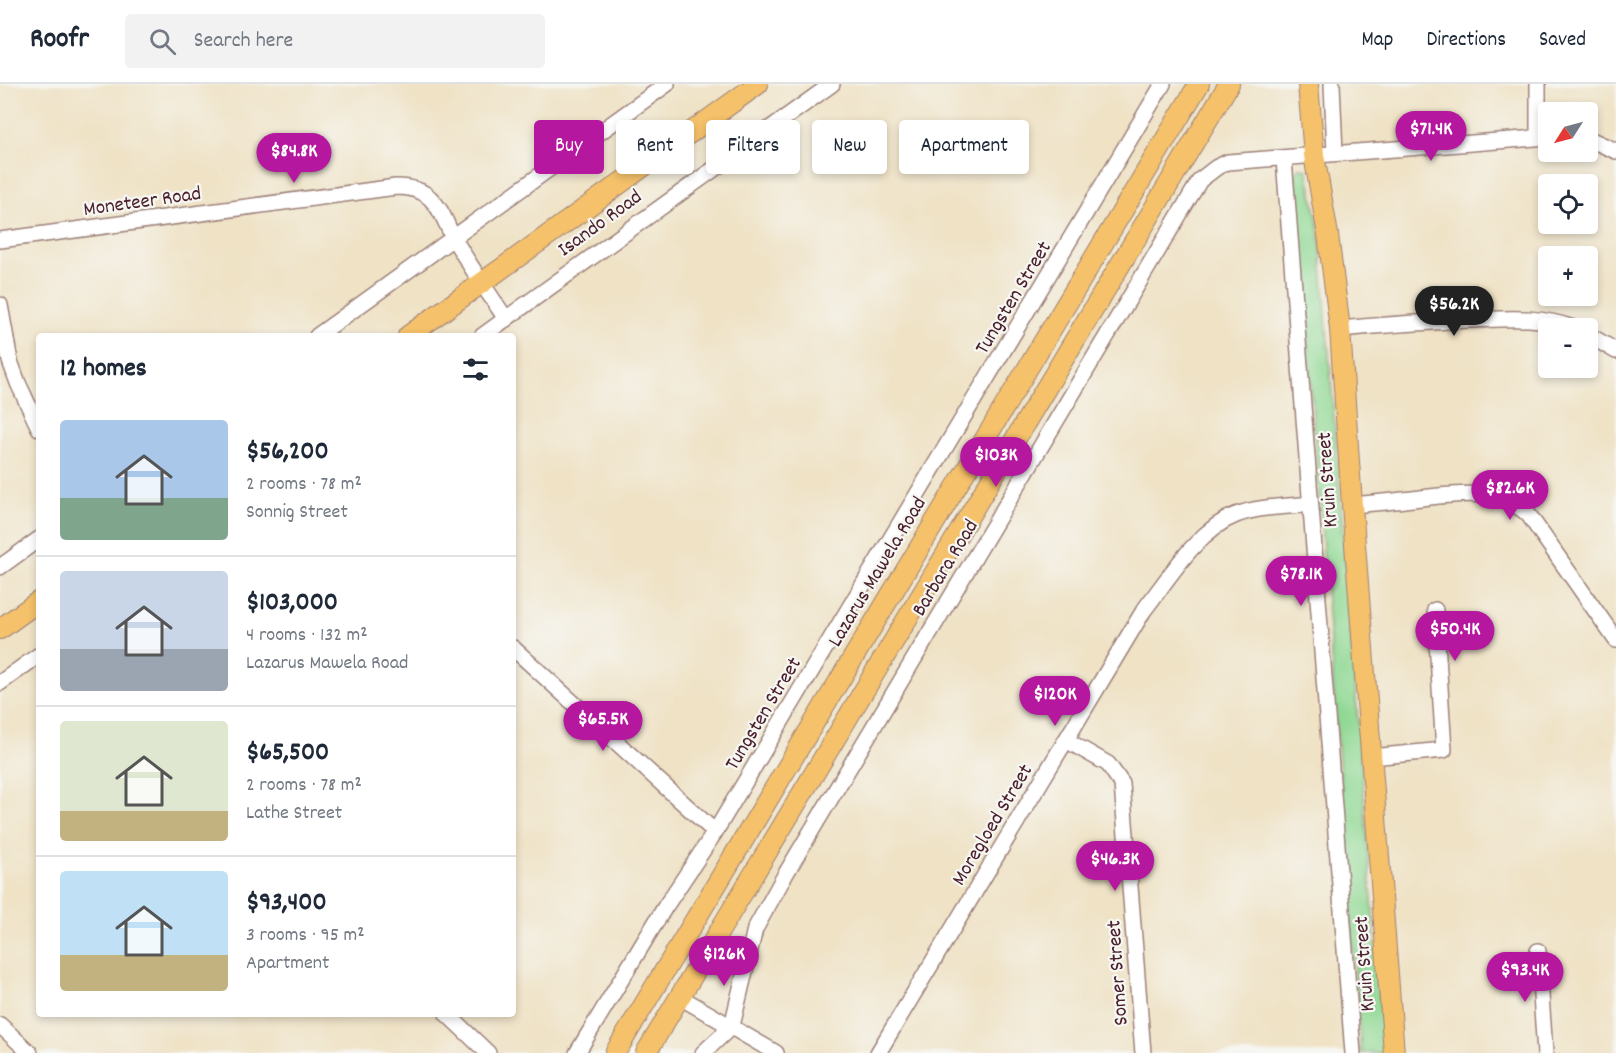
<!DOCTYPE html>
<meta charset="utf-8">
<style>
:root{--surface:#fff;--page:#f2f2f3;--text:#1f2937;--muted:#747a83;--line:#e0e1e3;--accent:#b5179e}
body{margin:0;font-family:Dekko,sans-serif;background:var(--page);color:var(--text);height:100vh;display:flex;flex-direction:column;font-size:22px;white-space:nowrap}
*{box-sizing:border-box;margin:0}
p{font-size:20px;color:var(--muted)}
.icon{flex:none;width:33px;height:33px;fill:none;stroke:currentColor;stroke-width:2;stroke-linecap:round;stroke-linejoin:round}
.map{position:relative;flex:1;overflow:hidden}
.sheet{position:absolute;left:36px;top:249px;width:480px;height:684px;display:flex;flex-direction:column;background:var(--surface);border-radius:6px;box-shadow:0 3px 9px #0003}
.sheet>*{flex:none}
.top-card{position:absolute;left:534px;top:36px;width:570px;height:54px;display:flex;gap:12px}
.needle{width:39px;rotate:234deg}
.controls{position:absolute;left:1538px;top:18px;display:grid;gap:12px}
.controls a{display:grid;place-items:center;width:60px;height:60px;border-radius:6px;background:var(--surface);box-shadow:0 3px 9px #0003;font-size:30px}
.price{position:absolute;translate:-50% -51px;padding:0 14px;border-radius:21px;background:var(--accent);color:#fff;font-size:20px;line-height:39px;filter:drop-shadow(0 2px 3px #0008)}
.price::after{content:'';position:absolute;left:50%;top:36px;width:18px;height:14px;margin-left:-9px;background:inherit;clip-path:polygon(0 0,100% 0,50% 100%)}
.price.current{background:#222;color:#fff}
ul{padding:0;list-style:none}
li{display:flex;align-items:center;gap:18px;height:150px;padding:0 24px}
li+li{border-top:2px solid var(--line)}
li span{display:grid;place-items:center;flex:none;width:168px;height:120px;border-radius:6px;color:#555}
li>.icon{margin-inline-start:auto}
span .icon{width:72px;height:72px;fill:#fffc;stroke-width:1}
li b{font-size:26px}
h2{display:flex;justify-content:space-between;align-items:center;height:72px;padding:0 24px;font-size:26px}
.pill{padding:0 21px;border-radius:6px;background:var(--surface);box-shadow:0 3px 9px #0003;font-size:21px;line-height:54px}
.pill.current{background:var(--accent);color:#fff}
header{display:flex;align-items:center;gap:36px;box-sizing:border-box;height:84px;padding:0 30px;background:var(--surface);border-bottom:2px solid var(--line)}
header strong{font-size:28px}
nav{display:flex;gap:33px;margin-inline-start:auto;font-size:21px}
.search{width:420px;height:54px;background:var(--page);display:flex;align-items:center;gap:15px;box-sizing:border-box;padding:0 21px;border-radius:6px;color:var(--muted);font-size:22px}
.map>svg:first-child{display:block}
</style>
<header>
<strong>Roofr</strong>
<div class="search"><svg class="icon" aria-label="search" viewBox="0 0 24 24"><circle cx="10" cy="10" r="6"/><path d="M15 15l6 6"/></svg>Search here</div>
<nav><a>Map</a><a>Directions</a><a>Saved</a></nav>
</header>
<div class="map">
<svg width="1616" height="969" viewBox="0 0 1616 969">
<rect width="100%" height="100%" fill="#f6f6f2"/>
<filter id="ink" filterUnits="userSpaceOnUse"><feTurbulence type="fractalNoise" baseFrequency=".0167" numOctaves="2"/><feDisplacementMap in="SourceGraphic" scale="12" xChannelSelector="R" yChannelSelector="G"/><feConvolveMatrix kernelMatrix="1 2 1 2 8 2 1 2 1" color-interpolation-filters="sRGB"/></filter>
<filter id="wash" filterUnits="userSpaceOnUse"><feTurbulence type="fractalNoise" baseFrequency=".008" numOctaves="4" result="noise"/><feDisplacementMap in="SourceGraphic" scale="24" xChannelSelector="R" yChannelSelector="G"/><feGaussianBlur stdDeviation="1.35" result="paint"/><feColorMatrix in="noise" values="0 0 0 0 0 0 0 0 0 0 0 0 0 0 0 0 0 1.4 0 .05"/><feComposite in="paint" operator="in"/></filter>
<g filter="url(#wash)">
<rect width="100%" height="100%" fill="#efe2c5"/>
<path fill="#8fd893" stroke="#6c7c5f" stroke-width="1.5" d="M1299,84l8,1 12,59 65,825h-23l-65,-863 -1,-18z"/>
</g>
<g filter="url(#ink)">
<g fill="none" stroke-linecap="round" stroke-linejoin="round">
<g stroke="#9c8078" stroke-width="18">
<g id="minor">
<path d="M1332,0l3,69"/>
<path d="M1538,53v-53"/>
<path d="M1587,54l29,13"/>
<path d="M1284,75l69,894"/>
<path d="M0,156l396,-53c13,0 25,2 34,11 12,11 16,26 23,39 16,28 35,55 53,82"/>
<path d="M0,221l10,56 8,22 21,45"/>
<path d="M1340,245c43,-4 85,-7 128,-9 36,-1 71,-5 105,8"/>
<path d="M1587,250l29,17"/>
<path d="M317,252l350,-252"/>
<path d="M482,252l350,-252"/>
<path d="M1352,421c23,-2 46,-4 69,-7 37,-4 76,-11 107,16l88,126"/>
<path d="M0,483l39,-28"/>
<path d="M513,564l202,184"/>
<path d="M0,599l39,-28"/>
<path d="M1066,656l42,24 14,20 21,269"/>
<path d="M1371,673l73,-7 -9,-140"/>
<path d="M1538,867l7,102"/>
<path d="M680,913l96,56"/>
<path d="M447,930l41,39"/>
<path d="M0,941l30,28"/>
<path d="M577,969l88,-146 50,-75 448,-748"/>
<path d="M703,969l29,-27 23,-97 30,-54 415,-695 17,-13 11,-5 320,-25"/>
<path d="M878,969l266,-443c25,-32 53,-80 92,-95 23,-9 50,-8 74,-11"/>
</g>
</g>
<g stroke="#9c8078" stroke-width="22">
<g id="major">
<path d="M1308,0l6,71 14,80 12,94 12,176 42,548"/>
<path d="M408,252l350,-252"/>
<path d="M0,545l39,-28"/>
<path d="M615,969l584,-969"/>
<path d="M646,969l583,-969"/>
</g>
</g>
<use href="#minor" stroke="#fff" stroke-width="15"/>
<use href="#major" stroke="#f5c16b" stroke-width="20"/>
</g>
</g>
<g text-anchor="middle" stroke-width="4.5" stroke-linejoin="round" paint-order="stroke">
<g font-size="21" fill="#4a1f2b" stroke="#f6f6f2">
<text transform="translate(142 116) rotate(-8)" y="7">Moneteer Road</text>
<text transform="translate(599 138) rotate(-36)" y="7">Isando Road</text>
<text transform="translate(1012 213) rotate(-59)" y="7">Tungsten Street</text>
<text transform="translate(1326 396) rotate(-94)" y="7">Kruin Street</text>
<text transform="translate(944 483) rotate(-59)" y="7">Barbara Road</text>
<text transform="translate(876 487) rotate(-59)" y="7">Lazarus Mawela Road</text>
<text transform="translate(762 629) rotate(-59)" y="7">Tungsten Street</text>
<text transform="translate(991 740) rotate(-59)" y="7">Moregloed Street</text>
<text transform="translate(1363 880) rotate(-94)" y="7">Kruin Street</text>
<text transform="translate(1116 889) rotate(-94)" y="7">Somer Street</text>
</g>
</g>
</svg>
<div class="controls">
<a><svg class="needle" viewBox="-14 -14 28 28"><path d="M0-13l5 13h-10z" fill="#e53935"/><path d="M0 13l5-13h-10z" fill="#747a83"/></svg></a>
<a><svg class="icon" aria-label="locate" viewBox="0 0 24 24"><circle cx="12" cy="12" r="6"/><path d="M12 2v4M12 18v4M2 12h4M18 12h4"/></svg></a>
<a>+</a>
<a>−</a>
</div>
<b class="price" style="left:1431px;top:78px">$71.4K</b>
<b class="price" style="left:294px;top:100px">$84.8K</b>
<b class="price current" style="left:1454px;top:253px">$56.2K</b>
<b class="price" style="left:996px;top:404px">$103K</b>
<b class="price" style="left:1510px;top:437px">$82.6K</b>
<b class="price" style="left:1301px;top:523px">$78.1K</b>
<b class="price" style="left:1455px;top:578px">$50.4K</b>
<b class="price" style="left:1055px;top:643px">$120K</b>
<b class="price" style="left:603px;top:668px">$65.5K</b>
<b class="price" style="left:1115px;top:808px">$46.3K</b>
<b class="price" style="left:724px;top:903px">$126K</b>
<b class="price" style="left:1525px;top:919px">$93.4K</b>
<div class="top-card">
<a class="pill current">Buy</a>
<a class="pill">Rent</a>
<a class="pill">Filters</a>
<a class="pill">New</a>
<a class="pill">Apartment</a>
</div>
<section class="sheet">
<h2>12 homes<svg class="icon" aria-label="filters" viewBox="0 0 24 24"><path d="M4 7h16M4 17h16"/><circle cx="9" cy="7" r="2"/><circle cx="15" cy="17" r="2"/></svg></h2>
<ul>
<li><span style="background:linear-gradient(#a9c7e8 65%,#7fa58c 0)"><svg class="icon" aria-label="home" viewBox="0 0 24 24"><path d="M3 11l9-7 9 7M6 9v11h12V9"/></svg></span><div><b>$56,200</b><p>2 rooms · 78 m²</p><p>Sonnig Street</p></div></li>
<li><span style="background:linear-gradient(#c9d6e8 65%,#9aa5b1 0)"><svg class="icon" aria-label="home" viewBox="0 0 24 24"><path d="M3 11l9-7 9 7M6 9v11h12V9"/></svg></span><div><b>$103,000</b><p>4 rooms · 132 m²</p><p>Lazarus Mawela Road</p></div></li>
<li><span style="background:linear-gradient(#dfe7d0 75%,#c2b280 0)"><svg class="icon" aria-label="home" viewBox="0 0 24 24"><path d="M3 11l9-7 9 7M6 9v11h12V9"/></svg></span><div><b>$65,500</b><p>2 rooms · 78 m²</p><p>Lathe Street</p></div></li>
<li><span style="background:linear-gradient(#bfe0f5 70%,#c2b280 0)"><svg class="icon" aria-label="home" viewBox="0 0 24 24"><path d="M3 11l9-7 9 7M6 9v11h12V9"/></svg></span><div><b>$93,400</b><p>3 rooms · 95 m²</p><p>Apartment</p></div></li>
</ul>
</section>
</div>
